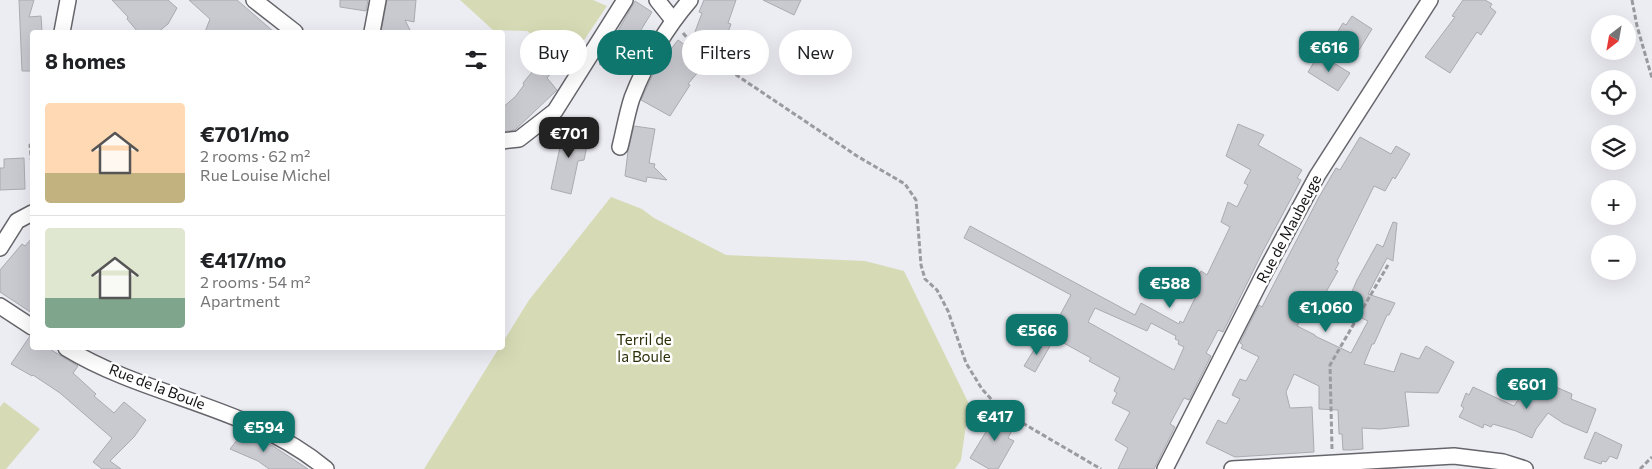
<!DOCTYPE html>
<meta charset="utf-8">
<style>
:root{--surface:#fff;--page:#f2f2f2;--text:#202124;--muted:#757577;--line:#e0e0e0;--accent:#0f766e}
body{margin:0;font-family:Commissioner,sans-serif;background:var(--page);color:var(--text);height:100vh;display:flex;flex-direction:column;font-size:19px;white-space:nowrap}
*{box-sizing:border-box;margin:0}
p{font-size:16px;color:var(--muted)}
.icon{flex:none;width:28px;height:28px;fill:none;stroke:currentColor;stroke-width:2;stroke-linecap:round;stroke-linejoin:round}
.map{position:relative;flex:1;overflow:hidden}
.side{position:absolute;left:30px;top:30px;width:475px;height:320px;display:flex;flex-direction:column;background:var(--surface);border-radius:5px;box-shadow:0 5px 20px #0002}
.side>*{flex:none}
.guide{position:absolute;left:520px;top:30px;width:475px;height:45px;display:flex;gap:10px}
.needle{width:32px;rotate:211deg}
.tools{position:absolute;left:1591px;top:15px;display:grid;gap:10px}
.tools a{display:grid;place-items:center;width:45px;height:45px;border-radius:50%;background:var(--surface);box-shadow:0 5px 20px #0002;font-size:25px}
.price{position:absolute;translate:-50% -42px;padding:0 11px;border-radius:10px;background:var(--accent);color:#fff;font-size:16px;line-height:32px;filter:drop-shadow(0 1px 2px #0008)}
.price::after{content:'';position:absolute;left:50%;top:30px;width:15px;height:11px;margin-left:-8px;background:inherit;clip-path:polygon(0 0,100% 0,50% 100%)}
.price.current{background:#222;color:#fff}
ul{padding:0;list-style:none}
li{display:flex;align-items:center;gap:15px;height:125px;padding:0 15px}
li+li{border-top:1px solid var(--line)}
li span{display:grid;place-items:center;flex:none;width:140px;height:100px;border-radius:5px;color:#555}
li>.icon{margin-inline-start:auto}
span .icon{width:60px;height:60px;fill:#fffc;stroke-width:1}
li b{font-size:21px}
h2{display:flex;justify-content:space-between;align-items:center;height:60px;padding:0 15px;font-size:21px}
.tag{padding:0 18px;border-radius:22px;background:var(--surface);box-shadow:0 5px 20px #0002;font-size:18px;line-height:45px}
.tag.current{background:var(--accent);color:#fff}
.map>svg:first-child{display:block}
</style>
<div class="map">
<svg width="1652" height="469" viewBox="0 0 1652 469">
<rect width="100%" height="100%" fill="#ececf3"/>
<g fill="#d7dbb5">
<path d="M460,0h133l14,6 -33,49 -9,5 -38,-29 -34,-1z"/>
<path d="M611,197l31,12 12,9 72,37 139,6 39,10 65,133 -8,56 -6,9h-531l75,-121h3l1,-6 26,-42z"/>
<path d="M4,402l36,27 -34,40h-6v-62z"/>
</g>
<g fill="#c9c9d0" stroke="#aaaab1" fill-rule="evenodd">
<path d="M19,0h15l-5,17 12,-1 1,16h-10v39h-10z"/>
<path d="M112,0h56l9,8 -9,16 -10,8h-20l-11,-13 1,-2z"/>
<path d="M189,0h48l37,32h-69l5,-13z"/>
<path d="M340,0h28l-2,11 -26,-4z"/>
<path d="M387,0h29l-2,22 -9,-2 6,12h-30z"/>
<path d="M704,0h32l-8,23 3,1 -10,28 -11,17 -5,-4 -2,1 -15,18 2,1 -20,31 -29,-16 14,-30 23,-30 11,8 13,-35 -3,-1z"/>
<path d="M763,0h38l-7,15z"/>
<path d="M1463,0h22l7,4 -2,3 6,5 -15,23 -4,-3 -27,41 -25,-16 30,-40 -3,-1z"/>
<path d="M635,1l17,11 -16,26 -7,-4 -24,34 -6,-4z"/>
<path d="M1352,16l20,13 -13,21 -24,-14 8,-13 3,2z"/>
<path d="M551,49l12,10 -16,19 10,12 -42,40 -13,2v-24l13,-11 9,-12 -1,-2z"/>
<path d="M1319,54l31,19 -12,18 -30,-19z"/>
<path d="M1238,124l26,11 -6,10 44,25 -5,8 4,2 -38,71 -40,81 -5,-2 -6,12 -6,11 5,3 -22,44 -5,-2 -14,26 5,3 -21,42h-36l10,-21 -13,-8 15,-28 -18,-9 5,-10 -3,-2 6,-13 -31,-17 2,-3 -42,-23 22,-40 -107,-57 6,-12 165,89 6,-12 38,21 1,-3 3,2 15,-31 -4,-3 7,-18 6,4 23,-48 -9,-5 7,-20 9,5 11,-22 -4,-2 7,-13 -25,-14zM1095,308l52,23 4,-8 25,13 -1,3 4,2 -1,3 6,3 -10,23 -86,-48z"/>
<path d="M634,126l21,3 -6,34 6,1 -1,3 13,13 -20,-3 -1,5 -21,-6 3,-25z"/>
<path d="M573,127l14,2 -2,15 2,2 -3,14 -6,1 -7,33 -20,-5 12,-56z"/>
<path d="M1360,137l31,17 5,-8 14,8 -15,25 -2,-2 -8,14 -11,-5 -37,75 2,2 -4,7 3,1 -16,28 -8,-4 -17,31 18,9v1l36,17 17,-32 -24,-11 13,-30 20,-36 6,3 10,-25 4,1 -4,38 -6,-3 -19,36 27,9 -6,12h-2l-13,29h-2l-8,20 30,8 7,-19 18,6 7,-13 28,16 -16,31 -33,-1 4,34 -29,3 -18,-1 1,21 -12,1h-8l-1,-16h-3l-1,-24 -19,-1v-23l-25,-12 -8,18 4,16 22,-1 2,45 -79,5 -29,-14 12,-23 8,4 14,-25 -8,-4 8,-16 6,2 13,-24 -18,-9 2,-3 -3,-2 19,-38 3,2 57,-110 17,-29 4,2z"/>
<path d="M24,158l1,31 -25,1v-22h4v-9z"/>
<path d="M32,238v75l-32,-21v-22l22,-26 3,2z"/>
<path d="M30,336h2v12h16l30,18 -5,7 23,21 -2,2 20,17 10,-11 22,18 -12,17 -24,24 11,8h-19l-9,-7 19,-24 -52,-45 -27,-18 -1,1 -21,-12z"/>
<path d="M1040,340l10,6 -15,26 -11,-6z"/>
<path d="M1534,377l19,15 3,-5 16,7 -1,5 25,10 -9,24 -24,-10 -15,-10 -12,16 -4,9 -16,-7 -23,-7 -2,3 -7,-3 -1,4 -24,-11 5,-9 -3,-2 5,-13 3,2 4,-8 41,19z"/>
<path d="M1000,409l11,6 -3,6 7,4 -7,13 6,3 -16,28h-9l-19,-11z"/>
<path d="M240,431l33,15 35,23h-39l-11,-8 -28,-12 7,-9z"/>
<path d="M1595,432l27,13 -5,14 -7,-3 -4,6 -4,-1 -1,3 -17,-6z"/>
</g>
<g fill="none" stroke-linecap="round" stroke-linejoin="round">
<g stroke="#65656b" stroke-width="18">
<g id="street">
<path d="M254,0l41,32"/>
<path d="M657,0l16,20"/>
<path d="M62,32l6,-32"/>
<path d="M372,32l6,-32"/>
<path d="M502,141l17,-2 36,-28 70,-111"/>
<path d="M620,147c4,-16 7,-34 12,-49 14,-36 33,-69 58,-98"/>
<path d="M0,248l17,-27 15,-8"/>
<path d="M0,306l32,21"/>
<path d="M66,348c82,50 185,58 260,121"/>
<path d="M1165,469l100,-197 52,-96 113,-176"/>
<path d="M1232,469l222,-13 49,6 22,7"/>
</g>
</g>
<g stroke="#9a9a9f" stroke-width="3" stroke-dasharray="5 2.5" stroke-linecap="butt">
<path d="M1632,0l5,26 15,52"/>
<path d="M683,33l13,15 161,108 48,28 11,16 5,65 4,14 12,11 11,21 18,52 16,26 20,22 99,58"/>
<path d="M32,145h-2l2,22"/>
<path d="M1332,449l-2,-84 58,-100"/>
<path d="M1640,469l12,-12"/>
</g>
<use href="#street" stroke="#fff" stroke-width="15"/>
</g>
<g text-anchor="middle" stroke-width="5" stroke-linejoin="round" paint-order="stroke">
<g font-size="15" fill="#121214" stroke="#fff">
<text transform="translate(1289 229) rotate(-62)" y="5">Rue de Maubeuge</text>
<text transform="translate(157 387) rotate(21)" y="5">Rue de la Boule</text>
</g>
<g font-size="15" fill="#2d2f08" stroke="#fff">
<text x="644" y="345">Terril de<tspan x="644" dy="17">la Boule</tspan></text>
</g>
</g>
</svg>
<div class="tools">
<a><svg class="needle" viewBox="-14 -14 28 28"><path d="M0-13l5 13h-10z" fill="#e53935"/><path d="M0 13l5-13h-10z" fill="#757577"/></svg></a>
<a><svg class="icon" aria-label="locate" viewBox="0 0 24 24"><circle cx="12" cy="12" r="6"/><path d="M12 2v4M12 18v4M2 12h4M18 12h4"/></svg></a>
<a><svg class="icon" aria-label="layers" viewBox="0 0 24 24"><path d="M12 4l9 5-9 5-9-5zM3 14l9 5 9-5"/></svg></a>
<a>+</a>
<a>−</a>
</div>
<b class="price" style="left:1329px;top:73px">€616</b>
<b class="price current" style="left:569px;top:159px">€701</b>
<b class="price" style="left:1170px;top:309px">€588</b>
<b class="price" style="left:1326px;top:333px">€1,060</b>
<b class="price" style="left:1037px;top:356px">€566</b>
<b class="price" style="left:1527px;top:410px">€601</b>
<b class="price" style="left:995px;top:442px">€417</b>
<b class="price" style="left:264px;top:453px">€594</b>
<div class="guide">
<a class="tag">Buy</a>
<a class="tag current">Rent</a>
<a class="tag">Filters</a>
<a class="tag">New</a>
</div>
<section class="side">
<h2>8 homes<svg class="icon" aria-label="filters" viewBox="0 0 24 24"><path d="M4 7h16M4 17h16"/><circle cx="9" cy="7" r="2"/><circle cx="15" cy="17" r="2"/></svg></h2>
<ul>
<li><span style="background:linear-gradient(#ffd9b3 70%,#c2b280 0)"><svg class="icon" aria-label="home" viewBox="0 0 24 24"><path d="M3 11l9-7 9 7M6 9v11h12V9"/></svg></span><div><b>€701/mo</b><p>2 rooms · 62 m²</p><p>Rue Louise Michel</p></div></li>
<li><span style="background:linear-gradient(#dfe7d0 70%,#7fa58c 0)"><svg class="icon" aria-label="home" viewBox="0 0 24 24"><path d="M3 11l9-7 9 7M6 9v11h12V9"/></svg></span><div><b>€417/mo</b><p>2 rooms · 54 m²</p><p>Apartment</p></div></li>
</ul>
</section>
</div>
